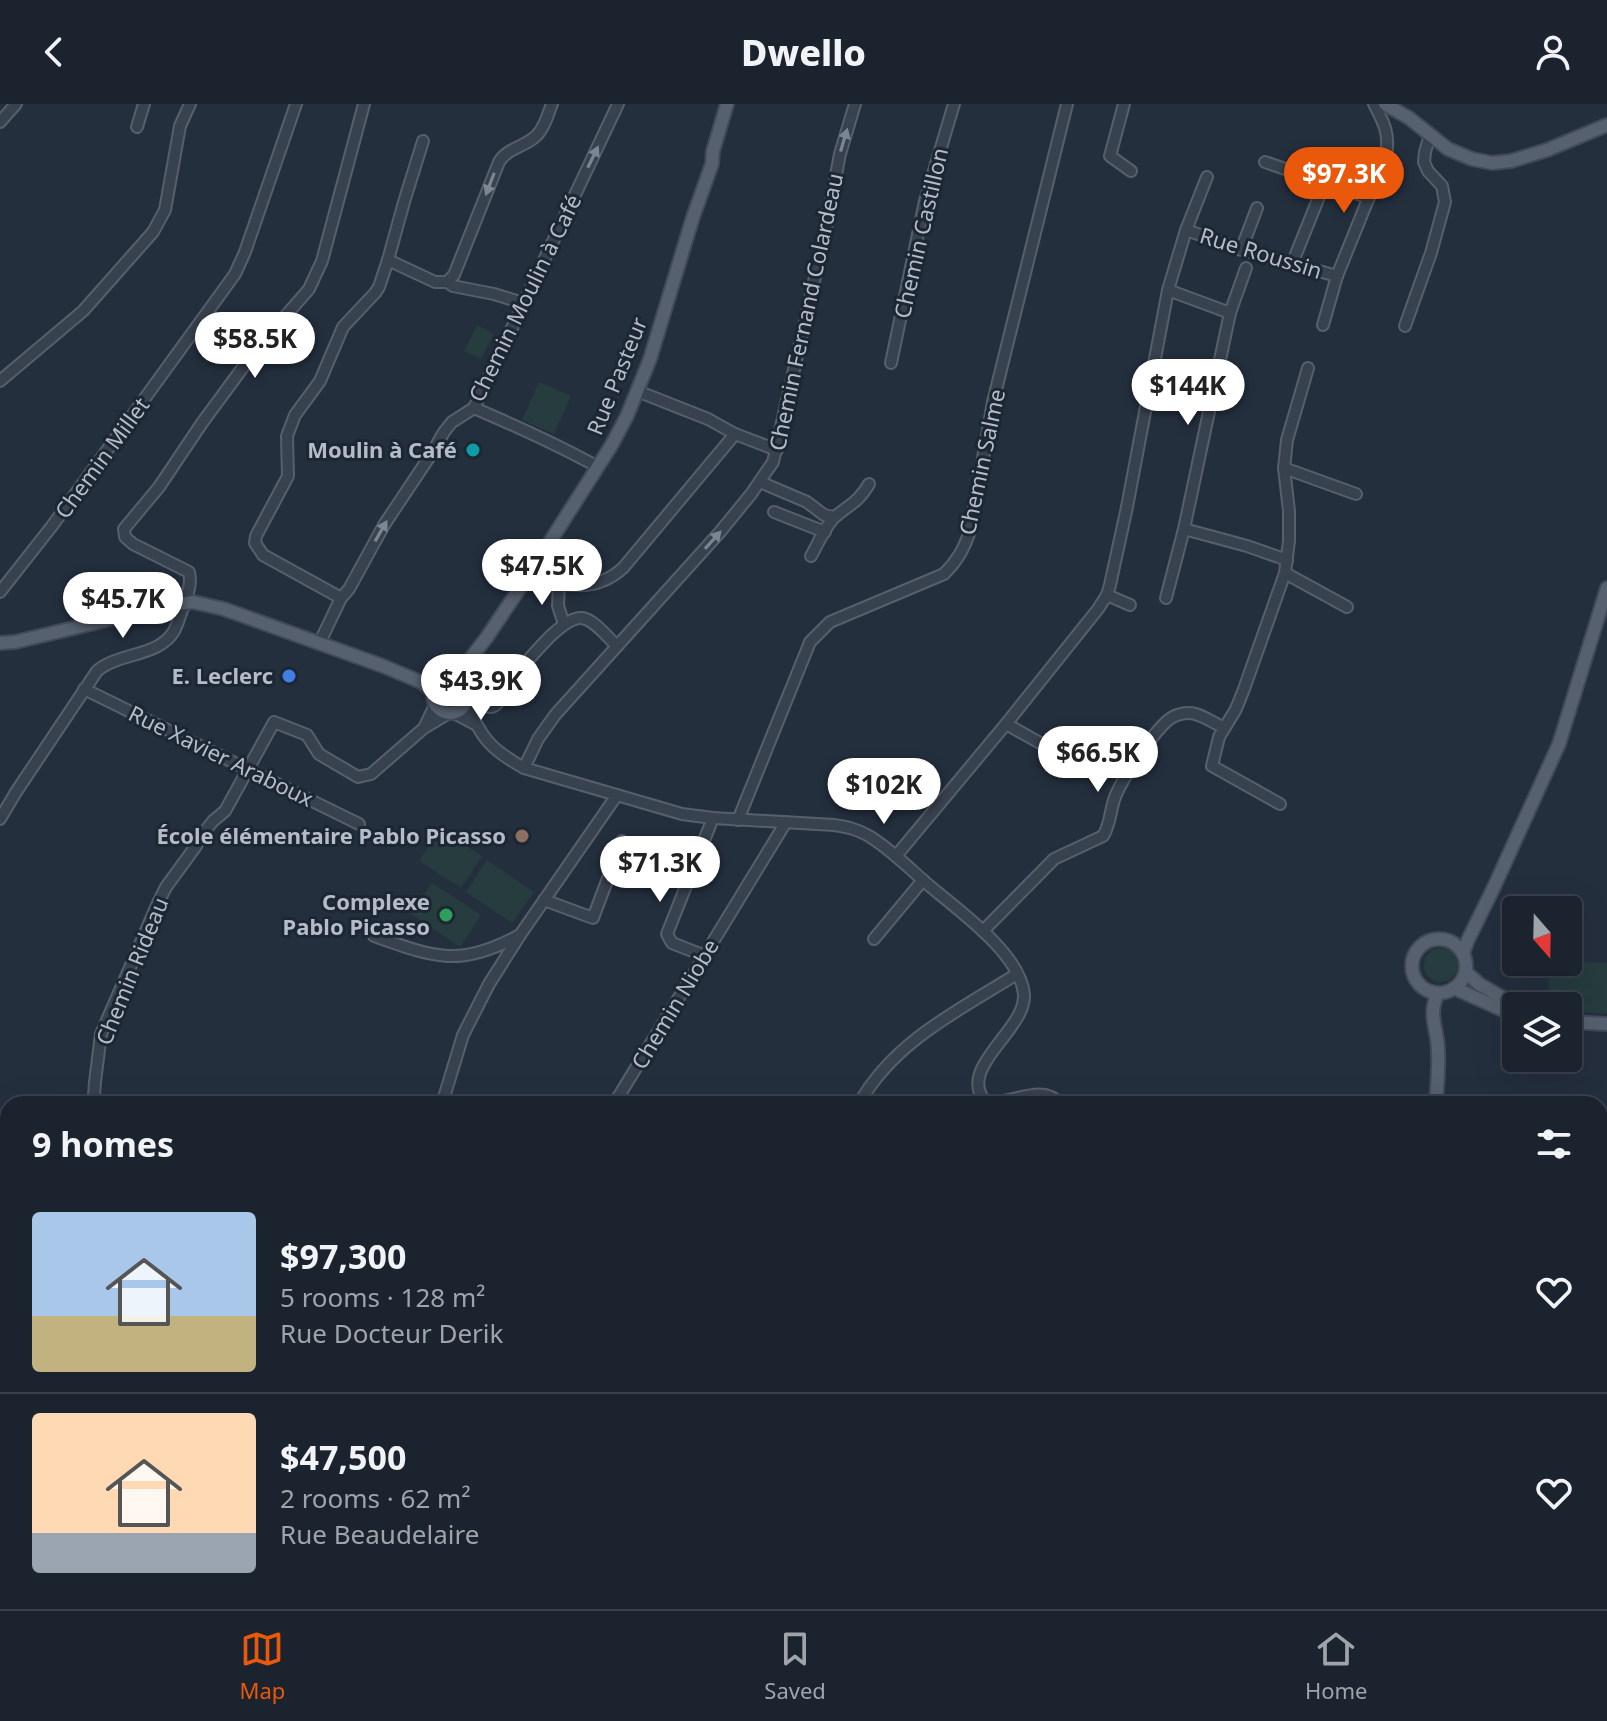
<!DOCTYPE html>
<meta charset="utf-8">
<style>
:root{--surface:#1b232e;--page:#242b36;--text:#f1f3f6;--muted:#a0a4aa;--line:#39404a;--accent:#ea580c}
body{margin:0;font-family:"Noto Sans",sans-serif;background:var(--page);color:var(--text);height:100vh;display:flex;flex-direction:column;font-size:30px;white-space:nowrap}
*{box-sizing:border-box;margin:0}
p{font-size:26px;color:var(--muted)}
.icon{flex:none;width:44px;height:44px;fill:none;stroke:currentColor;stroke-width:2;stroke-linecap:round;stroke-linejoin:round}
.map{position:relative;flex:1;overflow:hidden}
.panel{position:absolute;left:0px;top:992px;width:1608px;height:514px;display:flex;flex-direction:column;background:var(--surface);border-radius:24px 24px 0 0;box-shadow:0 8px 32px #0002,0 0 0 2px var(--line)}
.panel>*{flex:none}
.needle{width:52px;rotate:160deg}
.fabs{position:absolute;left:1502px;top:792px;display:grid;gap:16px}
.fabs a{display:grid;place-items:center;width:80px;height:80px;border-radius:8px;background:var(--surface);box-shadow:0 8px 32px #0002,0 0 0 2px var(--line);font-size:40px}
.price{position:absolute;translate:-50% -68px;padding:0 18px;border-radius:28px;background:#fff;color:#222;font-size:26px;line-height:52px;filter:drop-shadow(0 2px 4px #0008)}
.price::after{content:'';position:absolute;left:50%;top:48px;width:24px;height:18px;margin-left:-12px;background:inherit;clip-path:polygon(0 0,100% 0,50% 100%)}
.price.current{background:var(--accent);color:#fff}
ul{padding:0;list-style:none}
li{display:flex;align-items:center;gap:24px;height:200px;padding:0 32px}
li+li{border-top:2px solid var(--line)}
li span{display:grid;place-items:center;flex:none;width:224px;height:160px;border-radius:8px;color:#555}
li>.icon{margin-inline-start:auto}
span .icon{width:96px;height:96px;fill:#fffc;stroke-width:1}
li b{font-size:34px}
h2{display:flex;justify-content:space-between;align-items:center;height:96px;padding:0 32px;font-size:34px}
header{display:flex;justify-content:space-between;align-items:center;height:104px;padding:0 32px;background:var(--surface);font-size:36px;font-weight:800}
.dock{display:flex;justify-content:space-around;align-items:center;height:112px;border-top:2px solid var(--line);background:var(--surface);font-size:22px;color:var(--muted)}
.dock a{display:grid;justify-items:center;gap:4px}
.dock .current{color:var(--accent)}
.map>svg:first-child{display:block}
</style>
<header><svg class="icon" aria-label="back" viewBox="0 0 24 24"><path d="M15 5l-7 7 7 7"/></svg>Dwello<svg class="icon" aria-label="person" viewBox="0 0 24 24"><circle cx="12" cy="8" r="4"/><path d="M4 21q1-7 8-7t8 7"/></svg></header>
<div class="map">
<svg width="1607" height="1505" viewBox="0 0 1607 1505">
<rect width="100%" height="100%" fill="#242f3e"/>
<g fill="#263c3f">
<path d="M477,221l17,9 -13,25 -17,-8z"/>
<path d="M539,278l32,14 -17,38 -32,-14z"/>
<path d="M440,725l42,27 -21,32 -42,-27z"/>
<path d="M487,756l47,32 -22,31 -46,-31z"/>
<path d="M432,779l49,32 -21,32 -49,-33z"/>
<circle cx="1441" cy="861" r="17"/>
<path d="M1556,858l51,1v51l-39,-3v-5h-20l1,-37h6z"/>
<path d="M1607,1030v225l-7,13v-218z"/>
<path d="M1600,1268l7,13v224h-262l2,-7h253z"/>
</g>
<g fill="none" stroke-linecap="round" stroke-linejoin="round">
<g stroke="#565f6c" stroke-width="14">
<g id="minor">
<path d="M1124,0l-14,52 21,15"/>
<path d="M0,18l16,-18"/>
<path d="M137,23l7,-23"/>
<path d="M1265,58l104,36"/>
<path d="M1186,126l67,23 84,23"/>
<path d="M1241,146l16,-42"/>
<path d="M388,156l47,22h12l6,4 41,8 29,9"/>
<path d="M1292,160l33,-82"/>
<path d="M447,178l7,-7 45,-113c9,-15 27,-15 38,-27 8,-8 11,-21 15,-31"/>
<path d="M1168,186l62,23"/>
<path d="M1323,221l14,-49 49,-121c4,-21 -2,-32 -12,-51"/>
<path d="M1405,222l26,-73 14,-51 -3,-16 -14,-15 -4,-9 1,-10 5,-17"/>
<path d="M891,259l34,-162 29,-97"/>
<path d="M0,277l83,-70 70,-79 12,-22 15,-84 10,-22"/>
<path d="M637,287l71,28 27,15 42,16"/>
<path d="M474,304c42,18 84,37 124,59"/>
<path d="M1284,364l72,26"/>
<path d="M760,378l47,20 17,13 10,2"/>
<path d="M774,408l51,20"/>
<path d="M1184,425l63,17 40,14"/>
<path d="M811,452c7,-12 15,-32 25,-40 16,-13 22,-14 33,-32"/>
<path d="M532,466c30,18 63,23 91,-2l112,-134"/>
<path d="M1285,469l62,34"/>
<path d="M559,479l-1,23 6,18"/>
<path d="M0,488l52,-66 183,-252 10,-22 51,-148"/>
<path d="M1107,491l23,10"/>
<path d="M341,494l-78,-43 -8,-12 1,-7 32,-60 -1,-40 8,-21 25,-34 23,-54 32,-34 4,-6 9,-27 16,-58 19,-61"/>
<path d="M1166,494l18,-69 46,-216 16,-45"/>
<path d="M319,540l22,-46 8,-9 35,-64 48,-72 12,-21 8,-10 22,-14 144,-304"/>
<path d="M84,585l275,135"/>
<circle cx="490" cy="594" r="9"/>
<path d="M498,590c19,-17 60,-78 84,-76 13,2 26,20 35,28"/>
<path d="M466,598c15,36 24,47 58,66l158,46 31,4 121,7c13,2 23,4 35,11 21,13 38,30 56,46 30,26 96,71 99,113 2,35 -69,74 -38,107 23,4 56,-20 74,2"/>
<path d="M454,609l21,11"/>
<path d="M1006,620l52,29"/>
<path d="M425,622l10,-21"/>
<path d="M524,664l14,-29 17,-24 165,-183 31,-38 22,-32 52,-229 15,-79 15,-50"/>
<path d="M1280,700l-68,-38 7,-29 17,-28 8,-20 41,-116 4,-32v-30l-5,-43 3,-28 21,-72"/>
<path d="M0,715l16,-27 81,-121c22,-19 62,-14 77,-40 4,-7 6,-16 9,-23 4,-14 9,-22 6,-36l-56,-28 -8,-7 -1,-8 35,-42 43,-64 53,-72 54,-62 13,-28 42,-157"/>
<path d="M738,716l72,-178 20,-20 114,-48c13,-13 20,-25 26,-43l23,-129 74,-298"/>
<path d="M896,752l110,-132 92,-115 9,-14 3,-10 17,-78 41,-217 18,-60 21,-53"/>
<path d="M544,796l49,18 29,-77"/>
<path d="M983,827l71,-72 49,-23c7,-11 7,-23 11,-36 6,-19 41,-71 57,-82 5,-3 12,-5 18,-5 11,0 24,10 34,14"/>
<path d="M374,832c59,21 85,32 144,0"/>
<path d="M874,835l49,-59"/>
<path d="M705,852l-33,-13 -5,-9 46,-116"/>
<path d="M96,1000l-2,-8 1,-14 6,-48 57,-131 8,-16 30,-41 6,-11 11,-14 12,-10 49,-89 33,13 12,19 39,23 13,-3 53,-46 25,-15"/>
<path d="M442,1000l21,-69 26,-51 31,-49 97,-140"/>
<path d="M614,1000l172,-282"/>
<path d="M859,1000c34,-62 100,-94 158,-130"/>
<path d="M0,1426l8,-4"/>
<path d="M1162,1498l18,7"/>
<path d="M445,1505l4,-7"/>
<path d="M684,1505l3,-7"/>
</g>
</g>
<g stroke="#414a57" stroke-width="16">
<g id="major">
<path d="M1385,0l24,14 39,31 24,10 20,4 19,-2 36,-11 60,-25"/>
<path d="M0,539l15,-1 155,-37 23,-3 31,7 159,57 38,16 13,11"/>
<circle cx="450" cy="592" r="17"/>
<path d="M451,576l13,-13 23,-30 45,-67 79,-124 16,-30 23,-57 43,-142 19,-53 1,-13 14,-47"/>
<circle cx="1439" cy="862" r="27"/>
<path d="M1463,849l5,-13 26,-53 65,-143 48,-156"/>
<path d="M1466,868l13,12 38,22"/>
<path d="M1454,884l62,28"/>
<path d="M1568,918l39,2"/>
<path d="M1436,1000c1,-18 3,-35 2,-53 0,-23 -11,-35 0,-58"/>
<path d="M1142,1505l15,-7"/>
</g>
</g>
<use href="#minor" stroke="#38414e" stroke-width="10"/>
<use href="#major" stroke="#56606e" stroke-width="12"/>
</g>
<defs><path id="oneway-solid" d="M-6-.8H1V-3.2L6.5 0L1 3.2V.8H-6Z" transform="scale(2)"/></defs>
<g fill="#7c8592">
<use href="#oneway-solid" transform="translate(844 36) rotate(-73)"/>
<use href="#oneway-solid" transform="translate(593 53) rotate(-64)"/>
<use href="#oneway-solid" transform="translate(490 80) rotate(111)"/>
<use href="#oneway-solid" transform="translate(381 427) rotate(-60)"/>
<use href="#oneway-solid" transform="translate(713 436) rotate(-48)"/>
</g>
<circle fill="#0f9aa8" stroke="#1d2633" stroke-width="3" cx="473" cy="346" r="8"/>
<circle fill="#3f7fe0" stroke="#1d2633" stroke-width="3" cx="289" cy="572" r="8"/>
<circle fill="#8d6e63" stroke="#1d2633" stroke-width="3" cx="522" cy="732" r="8"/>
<circle fill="#2e9e5b" stroke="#1d2633" stroke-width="3" cx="446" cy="811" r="8"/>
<g text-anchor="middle" stroke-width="6" stroke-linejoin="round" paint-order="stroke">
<g font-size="22" fill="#b4bcc9" stroke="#1d2633">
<text transform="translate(921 129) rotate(-77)" y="8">Chemin Castillon</text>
<text transform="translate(1261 149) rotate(17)" y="8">Rue Roussin</text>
<text transform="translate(525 194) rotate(-64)" y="8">Chemin Moulin à Café</text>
<text transform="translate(806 208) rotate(-78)" y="8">Chemin Fernand Colardeau</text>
<text transform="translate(617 272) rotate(-68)" y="8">Rue Pasteur</text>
<text transform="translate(102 354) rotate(-54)" y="8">Chemin Millet</text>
<text transform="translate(982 358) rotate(-78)" y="8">Chemin Salme</text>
<text transform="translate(221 652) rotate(26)" y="8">Rue Xavier Araboux</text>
<text transform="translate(132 867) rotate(-68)" y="8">Chemin Rideau</text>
<text transform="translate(675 900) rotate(-59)" y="8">Chemin Niobe</text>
</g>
<g font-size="22" font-weight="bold" fill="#b4bcc9" stroke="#1d2633" text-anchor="end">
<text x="457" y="354">Moulin à Café</text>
<text x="273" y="580">E. Leclerc</text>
<text x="506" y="740">École élémentaire Pablo Picasso</text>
<text x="430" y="806">Complexe<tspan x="430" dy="25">Pablo Picasso</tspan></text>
</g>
</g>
</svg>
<div class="fabs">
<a><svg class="needle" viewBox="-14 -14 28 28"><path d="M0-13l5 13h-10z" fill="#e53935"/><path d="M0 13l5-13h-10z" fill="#a0a4aa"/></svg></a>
<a><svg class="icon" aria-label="layers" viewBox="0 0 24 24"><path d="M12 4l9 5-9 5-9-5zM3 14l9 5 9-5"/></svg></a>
</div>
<b class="price current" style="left:1344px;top:111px">$97.3K</b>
<b class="price" style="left:255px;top:276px">$58.5K</b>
<b class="price" style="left:1188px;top:323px">$144K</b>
<b class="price" style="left:542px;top:503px">$47.5K</b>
<b class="price" style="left:123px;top:536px">$45.7K</b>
<b class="price" style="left:481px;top:618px">$43.9K</b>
<b class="price" style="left:1098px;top:690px">$66.5K</b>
<b class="price" style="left:884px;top:722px">$102K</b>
<b class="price" style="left:660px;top:800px">$71.3K</b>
<section class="panel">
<h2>9 homes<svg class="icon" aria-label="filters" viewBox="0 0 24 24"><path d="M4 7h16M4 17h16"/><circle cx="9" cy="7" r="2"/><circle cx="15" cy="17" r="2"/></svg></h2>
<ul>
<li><span style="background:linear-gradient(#a9c7e8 65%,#c2b280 0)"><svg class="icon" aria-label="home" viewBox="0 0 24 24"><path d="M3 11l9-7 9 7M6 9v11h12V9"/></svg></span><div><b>$97,300</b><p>5 rooms · 128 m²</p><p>Rue Docteur Derik</p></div><svg class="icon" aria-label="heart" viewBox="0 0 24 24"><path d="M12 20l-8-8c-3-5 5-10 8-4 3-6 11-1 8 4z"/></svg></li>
<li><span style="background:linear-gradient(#ffd9b3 75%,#9aa5b1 0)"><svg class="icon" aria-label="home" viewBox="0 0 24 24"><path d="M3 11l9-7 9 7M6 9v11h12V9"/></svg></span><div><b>$47,500</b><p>2 rooms · 62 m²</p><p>Rue Beaudelaire</p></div><svg class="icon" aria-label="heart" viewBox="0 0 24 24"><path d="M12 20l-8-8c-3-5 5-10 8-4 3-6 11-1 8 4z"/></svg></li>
</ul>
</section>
</div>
<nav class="dock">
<a class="current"><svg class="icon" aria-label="map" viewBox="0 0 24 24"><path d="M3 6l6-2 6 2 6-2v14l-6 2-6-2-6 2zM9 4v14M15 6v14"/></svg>Map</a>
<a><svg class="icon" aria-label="saved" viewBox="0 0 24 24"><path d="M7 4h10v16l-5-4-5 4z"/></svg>Saved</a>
<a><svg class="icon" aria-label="home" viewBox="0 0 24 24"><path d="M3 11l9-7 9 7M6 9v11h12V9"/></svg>Home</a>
</nav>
